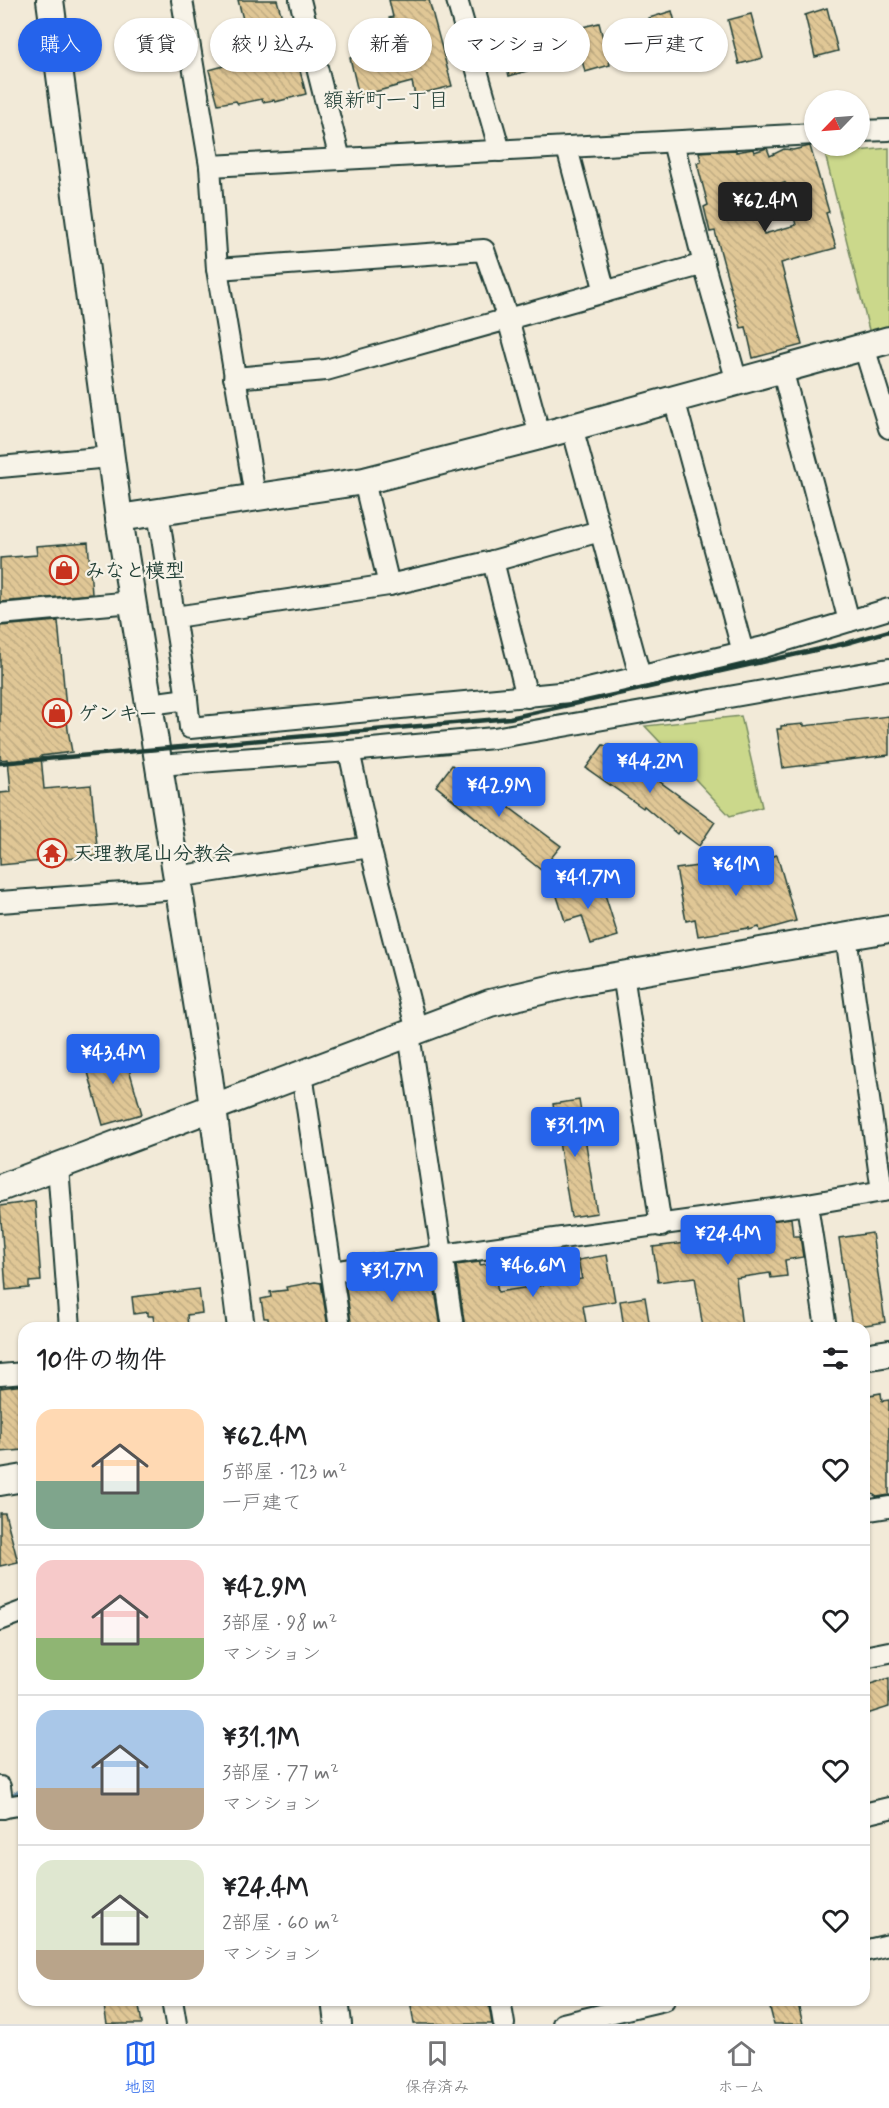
<!DOCTYPE html>
<html lang="ja">
<meta charset="utf-8">
<style>
:root{--surface:#fff;--page:#f2f2f2;--text:#202124;--muted:#757577;--line:#e0e0e0;--accent:#2563eb}
body{margin:0;font-family:Mynerve,"Klee One",sans-serif;background:var(--page);color:var(--text);height:100vh;display:flex;flex-direction:column;font-size:22px;white-space:nowrap}
*{box-sizing:border-box;margin:0}
p{font-size:20px;color:var(--muted)}
.icon{flex:none;width:33px;height:33px;fill:none;stroke:currentColor;stroke-width:2;stroke-linecap:round;stroke-linejoin:round}
.map{position:relative;flex:1;overflow:hidden}
.sheet{position:absolute;left:18px;top:1322px;width:852px;height:684px;display:flex;flex-direction:column;background:var(--surface);border-radius:18px;box-shadow:0 2px 4px #0004}
.sheet>*{flex:none}
.guide{position:absolute;left:18px;top:18px;width:854px;height:54px;display:flex;gap:12px}
.needle{width:39px;rotate:245deg}
.fabs{position:absolute;left:804px;top:90px;display:grid;gap:12px}
.fabs a{display:grid;place-items:center;width:66px;height:66px;border-radius:50%;background:var(--surface);box-shadow:0 2px 4px #0004;font-size:30px}
.price{position:absolute;translate:-50% -51px;padding:0 14px;border-radius:6px;background:var(--accent);color:#fff;font-size:20px;line-height:39px;filter:drop-shadow(0 2px 3px #0008)}
.price::after{content:'';position:absolute;left:50%;top:36px;width:18px;height:14px;margin-left:-9px;background:inherit;clip-path:polygon(0 0,100% 0,50% 100%)}
.price.on{background:#222;color:#fff}
ul{padding:0;list-style:none}
li{display:flex;align-items:center;gap:18px;height:150px;padding:0 18px}
li+li{border-top:2px solid var(--line)}
li span{display:grid;place-items:center;flex:none;width:168px;height:120px;border-radius:18px;color:#555}
li>.icon{margin-inline-start:auto}
span .icon{width:72px;height:72px;fill:#fffc;stroke-width:1}
li b{font-size:26px}
h2{display:flex;justify-content:space-between;align-items:center;height:72px;padding:0 18px;font-size:26px}
.tag{padding:0 21px;border-radius:27px;background:var(--surface);box-shadow:0 2px 4px #0004;font-size:21px;line-height:54px}
.tag.on{background:var(--accent);color:#fff}
.menu{display:flex;justify-content:space-around;align-items:center;height:84px;border-top:2px solid var(--line);background:var(--surface);font-size:16px;color:var(--muted)}
.menu a{display:grid;justify-items:center;gap:3px}
.menu .on{color:var(--accent)}
.map>svg:first-child{display:block}
</style>
<div class="map">
<svg width="889" height="2024" viewBox="0 0 889 2024">
<defs>
<pattern id="building-back-hatch" width="6" height="6" patternUnits="userSpaceOnUse" patternTransform="scale(1.5)"><rect width="6" height="6" fill="#e0c796"/><path d="M-1 5l2 2M0 0l6 6M5-1l2 2" fill="none" stroke="#c0ac82"/></pattern>
</defs>
<rect width="100%" height="100%" fill="#f2ead8"/>
<filter id="ink" filterUnits="userSpaceOnUse"><feTurbulence type="fractalNoise" baseFrequency=".0167" numOctaves="2"/><feDisplacementMap in="SourceGraphic" scale="12" xChannelSelector="R" yChannelSelector="G"/><feConvolveMatrix kernelMatrix="1 2 1 2 8 2 1 2 1" color-interpolation-filters="sRGB"/></filter>
<g filter="url(#ink)">
<g fill="#cbd88b" stroke="#758a60" stroke-width="1.5">
<path d="M889,148v181l-19,5 -45,-180z"/>
<path d="M741,716l21,91 -32,9 -85,-90z"/>
</g>
<g fill="none" stroke-linecap="round" stroke-linejoin="round">
<path stroke="#668ca4" stroke-width="6" d="M16,1794l8,-2"/>
</g>
<g fill="url(#building-back-hatch)" stroke="#1f3d34" stroke-width="1.5" fill-rule="evenodd">
<path d="M238,0h39l17,59h3l9,35 -31,8 -1,-2 -11,2 -1,-3 -24,5 -2,-3 -18,3 -9,-34 44,-12z"/>
<path d="M389,0h40l23,86 -37,9 -3,-13 -53,14 -9,-38 46,-12 -7,-28 4,-1z"/>
<path d="M827,8l11,43 -23,6 -10,-42z"/>
<path d="M672,11l12,44 -23,5 -12,-42z"/>
<path d="M751,14l12,44 -24,6 -11,-44z"/>
<path d="M599,23l11,42 -25,7 -11,-43z"/>
<path d="M523,26l11,43 -25,7 -11,-44z"/>
<path d="M810,146l19,66 -3,1 10,35 -55,15 21,82 -49,13 -7,-31 -5,1 -26,-97 -5,1 -6,-25 4,-2 -11,-42 4,-1 -2,-10 37,-2v2l17,-3 1,3 13,-4 3,8 14,-7 9,1zM785,183l11,42 -32,9 -12,-42z"/>
<path d="M88,542l4,52 -92,8v-44l37,-3 -1,-9z"/>
<path d="M58,621l10,109 4,22 -31,4 3,33 47,-4 7,71 -98,9v-72l11,-1 -3,-33 -8,1v-134z"/>
<path d="M889,716v39l-106,13 -6,-39h4v-3l23,-2v2z"/>
<path d="M608,744l107,78 -16,24 -20,-15 -2,3 -33,-28 -1,2 -57,-40 17,-23 3,1z"/>
<path d="M452,765l109,81 -20,24 -105,-84z"/>
<path d="M777,855l19,66 -36,10 -1,-4 -10,3v-2l-51,8 -3,-17 -9,2 -10,-52 37,-5 1,4 18,-3v2z"/>
<path d="M574,881l3,8 9,-3 1,3 15,-4 16,51 -27,8 -9,-28 -17,5 -11,-34z"/>
<path d="M117,1045l1,4 5,-1 19,66 -39,11 -19,-67 16,-4 -1,-5z"/>
<path d="M579,1100l18,113 -26,4 -18,-113z"/>
<path d="M35,1201l6,80 -12,1v6l-23,2 -6,-84z"/>
<path d="M791,1218l2,18h7l3,21 -18,3 2,16 -16,2 -1,-5 -34,5 6,50h-39l-8,-51 -37,5 -5,-35 41,-5 -1,-4 17,-2 -1,-6 19,-3 1,10 36,-5 -1,-10z"/>
<path d="M872,1233l13,89 -33,5 -13,-89z"/>
<path d="M607,1255l8,46 -32,5 4,22h-122l-9,-63 24,-3v3l13,-2 5,29 84,-13 -4,-19z"/>
<path d="M414,1271l1,5h3l2,12 14,-3 7,43h-89l-7,-46z"/>
<path d="M315,1282l6,1 7,45h-59l-1,-10h-4l-3,-19 10,-2 -1,-5 17,-2 -1,-3z"/>
<path d="M199,1289l3,24 -15,2 1,13h-33l-2,-12h-5v-4l-14,2 -2,-17z"/>
<path d="M645,1297l5,31h-26l-4,-27z"/>
<path d="M24,1385v65l-24,2v-64z"/>
<path d="M881,1393l1,8 7,-1v95l-12,2 -9,-6 -2,-16 6,-1 -8,-51v-27z"/>
<path d="M0,1513h5l13,49 -18,4z"/>
<path d="M889,1678v29l-25,8v-29z"/>
<path d="M103,2000h35l4,24h-35z"/>
<path d="M410,2000h78l4,24h-78z"/>
<path d="M768,2000h29l6,24h-29z"/>
</g>
<g fill="none" stroke-linecap="round" stroke-linejoin="round">
<g stroke="#1f3d34" stroke-width="24">
<g id="minor">
<path d="M182,0l28,166"/>
<path d="M300,0l40,159"/>
<path d="M457,0l43,151"/>
<path d="M860,131l29,-1"/>
<path d="M567,148l38,144"/>
<path d="M702,258l35,124"/>
<path d="M217,269l267,-19 24,69 32,117"/>
<path d="M864,347l25,81"/>
<path d="M782,369l67,252"/>
<path d="M234,378l92,-8 378,-106 -31,-122"/>
<path d="M674,399l69,253"/>
<path d="M572,427l68,249"/>
<path d="M0,467l110,-10"/>
<path d="M364,481l25,104 104,-24 34,136"/>
<path d="M255,496l-38,-227 -7,-103 604,-32"/>
<path d="M158,512l29,187"/>
<path d="M493,561l107,-30"/>
<path d="M0,614l133,-12"/>
<path d="M175,617l214,-32"/>
<path d="M150,704l37,-5 3,29 390,-37 184,-44 125,-38"/>
<path d="M349,751l21,96 47,184"/>
<path d="M159,765l190,-14 145,-13 395,-69"/>
<path d="M176,877l194,-30"/>
<path d="M0,902l178,-13"/>
<path d="M846,936l36,255"/>
<path d="M623,974l38,252"/>
<path d="M409,1034l44,294"/>
<path d="M302,1074l38,254"/>
<path d="M58,1166l12,162"/>
<path d="M332,1272c158,-26 317,-45 475,-68"/>
<path d="M826,1328l-19,-124 82,-14"/>
<path d="M0,1375l24,-2"/>
<path d="M864,1511l25,-4"/>
<path d="M0,1620l24,-9"/>
<path d="M864,1657l25,-5"/>
<path d="M0,1787l3,21"/>
<path d="M0,1808l24,-4"/>
<path d="M864,1814l25,-6"/>
<path d="M864,1951l25,-6"/>
<path d="M172,2000l4,24"/>
<path d="M500,2000l4,24"/>
<path d="M563,2024l101,-24"/>
</g>
</g>
<g stroke="#1f3d34" stroke-width="30">
<g id="tertiary">
<path d="M50,0l69,518 90,559 32,251"/>
<path d="M119,518l245,-37 176,-45 349,-96"/>
<path d="M0,1188l490,-185 85,-20 314,-54"/>
<path d="M864,1357l25,-4"/>
<path d="M0,1482l24,-4"/>
<path d="M335,2000l3,24"/>
</g>
</g>
<use href="#minor" stroke="#f7f3e8" stroke-width="20"/>
<use href="#tertiary" stroke="#f7f3e8" stroke-width="26"/>
<path stroke="#1f3d34" stroke-width="4.5" d="M0,763l510,-45 337,-75 42,-12"/>
</g>
</g>
<defs>
<g id="shop-ring" transform="scale(1.5)"><circle r="9.5" fill="#f7f3e8" stroke="#c8321e" stroke-width="1.5"/><path d="M-5-2.5h2.3a2.7 3.5 0 0 1 5.4 0H5L5.5 6h-11ZM-1.5-2.5h3a1.5 2.3 0 0 0-3 0Z" fill="#c8321e"/></g>
<g id="temple-ring" transform="scale(1.5)"><circle r="9.5" fill="#f7f3e8" stroke="#c8321e" stroke-width="1.5"/><path d="M0-6L5-2H3V0L6.5 2.5H4V6H1.5V3h-3V6H-4V2.5H-6.5L-3 0V-2H-5Z" fill="#c8321e"/></g>
</defs>
<g fill-rule="evenodd">
<use href="#shop-ring" x="64" y="570"/>
<use href="#shop-ring" x="57" y="713"/>
<use href="#temple-ring" x="52" y="853"/>
</g>
<g text-anchor="middle" stroke-width="4.5" stroke-linejoin="round" paint-order="stroke">
<g font-size="20" font-weight="bold" fill="#1f3d34" stroke="#f7f3e8" text-anchor="start">
<text x="85" y="577">みなと模型</text>
<text x="78" y="720">ゲンキー</text>
<text x="73" y="860">天理教尾山分教会</text>
</g>
<g font-size="21" fill="#1f3d34" stroke="#f7f3e8">
<text x="386" y="107">額新町一丁目</text>
</g>
</g>
</svg>
<div class="fabs">
<a><svg class="needle" viewBox="-14 -14 28 28"><path d="M0-13l5 13h-10z" fill="#e53935"/><path d="M0 13l5-13h-10z" fill="#757577"/></svg></a>
</div>
<b class="price on" style="left:765px;top:233px">¥62.4M</b>
<b class="price" style="left:650px;top:794px">¥44.2M</b>
<b class="price" style="left:499px;top:818px">¥42.9M</b>
<b class="price" style="left:736px;top:897px">¥61M</b>
<b class="price" style="left:588px;top:910px">¥41.7M</b>
<b class="price" style="left:113px;top:1085px">¥43.4M</b>
<b class="price" style="left:575px;top:1158px">¥31.1M</b>
<b class="price" style="left:728px;top:1266px">¥24.4M</b>
<b class="price" style="left:533px;top:1298px">¥46.6M</b>
<b class="price" style="left:392px;top:1303px">¥31.7M</b>
<div class="guide">
<a class="tag on">購入</a>
<a class="tag">賃貸</a>
<a class="tag">絞り込み</a>
<a class="tag">新着</a>
<a class="tag">マンション</a>
<a class="tag">一戸建て</a>
</div>
<section class="sheet">
<h2>10件の物件<svg class="icon" aria-label="filters" viewBox="0 0 24 24"><path d="M4 7h16M4 17h16"/><circle cx="9" cy="7" r="2"/><circle cx="15" cy="17" r="2"/></svg></h2>
<ul>
<li><span style="background:linear-gradient(#ffd9b3 60%,#7fa58c 0)"><svg class="icon" aria-label="home" viewBox="0 0 24 24"><path d="M3 11l9-7 9 7M6 9v11h12V9"/></svg></span><div><b>¥62.4M</b><p>5部屋 · 123 m²</p><p>一戸建て</p></div><svg class="icon" aria-label="heart" viewBox="0 0 24 24"><path d="M12 20l-8-8c-3-5 5-10 8-4 3-6 11-1 8 4z"/></svg></li>
<li><span style="background:linear-gradient(#f6c9c9 65%,#8fb573 0)"><svg class="icon" aria-label="home" viewBox="0 0 24 24"><path d="M3 11l9-7 9 7M6 9v11h12V9"/></svg></span><div><b>¥42.9M</b><p>3部屋 · 98 m²</p><p>マンション</p></div><svg class="icon" aria-label="heart" viewBox="0 0 24 24"><path d="M12 20l-8-8c-3-5 5-10 8-4 3-6 11-1 8 4z"/></svg></li>
<li><span style="background:linear-gradient(#a9c7e8 65%,#b9a48a 0)"><svg class="icon" aria-label="home" viewBox="0 0 24 24"><path d="M3 11l9-7 9 7M6 9v11h12V9"/></svg></span><div><b>¥31.1M</b><p>3部屋 · 77 m²</p><p>マンション</p></div><svg class="icon" aria-label="heart" viewBox="0 0 24 24"><path d="M12 20l-8-8c-3-5 5-10 8-4 3-6 11-1 8 4z"/></svg></li>
<li><span style="background:linear-gradient(#dfe7d0 75%,#b9a48a 0)"><svg class="icon" aria-label="home" viewBox="0 0 24 24"><path d="M3 11l9-7 9 7M6 9v11h12V9"/></svg></span><div><b>¥24.4M</b><p>2部屋 · 60 m²</p><p>マンション</p></div><svg class="icon" aria-label="heart" viewBox="0 0 24 24"><path d="M12 20l-8-8c-3-5 5-10 8-4 3-6 11-1 8 4z"/></svg></li>
</ul>
</section>
</div>
<nav class="menu">
<a class="on"><svg class="icon" aria-label="map" viewBox="0 0 24 24"><path d="M3 6l6-2 6 2 6-2v14l-6 2-6-2-6 2zM9 4v14M15 6v14"/></svg>地図</a>
<a><svg class="icon" aria-label="saved" viewBox="0 0 24 24"><path d="M7 4h10v16l-5-4-5 4z"/></svg>保存済み</a>
<a><svg class="icon" aria-label="home" viewBox="0 0 24 24"><path d="M3 11l9-7 9 7M6 9v11h12V9"/></svg>ホーム</a>
</nav>
